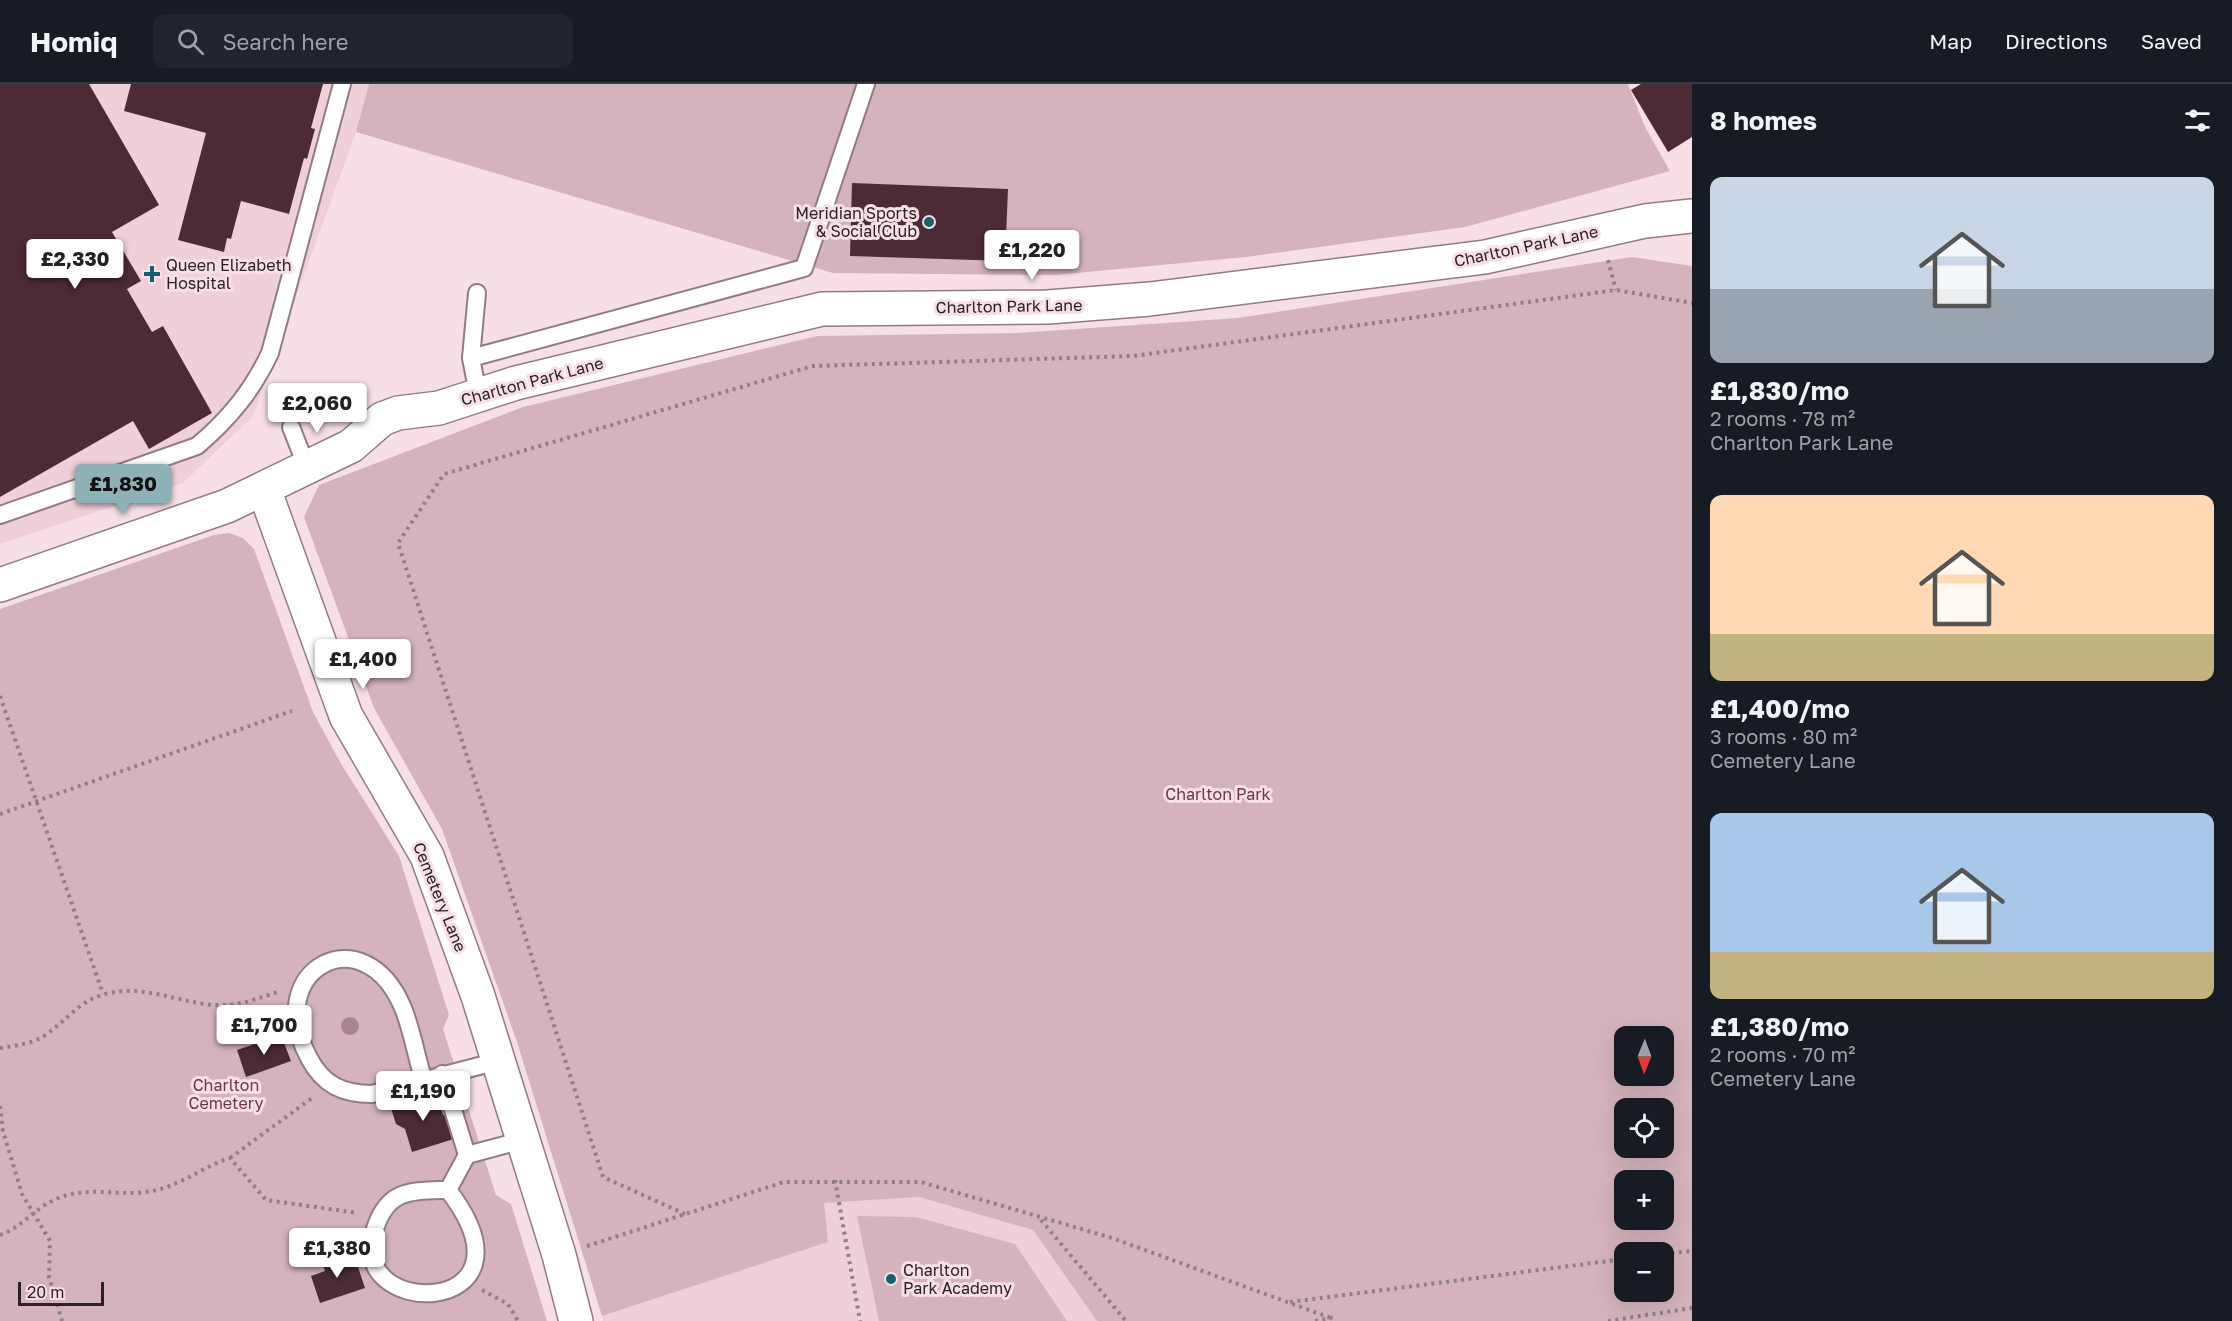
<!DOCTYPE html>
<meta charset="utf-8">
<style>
:root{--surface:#171b24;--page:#20242c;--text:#f1f3f6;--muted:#9ea1a6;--line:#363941;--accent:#8eb1b8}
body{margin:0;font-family:"Golos Text",sans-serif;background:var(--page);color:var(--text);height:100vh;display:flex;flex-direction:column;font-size:22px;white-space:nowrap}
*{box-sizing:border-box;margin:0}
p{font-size:20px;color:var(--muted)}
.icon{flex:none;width:33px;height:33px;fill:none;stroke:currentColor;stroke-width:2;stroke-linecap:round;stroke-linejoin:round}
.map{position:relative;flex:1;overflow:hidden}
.sheet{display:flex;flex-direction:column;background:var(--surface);width:540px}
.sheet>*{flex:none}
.needle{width:39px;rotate:181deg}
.controls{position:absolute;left:1614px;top:942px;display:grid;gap:12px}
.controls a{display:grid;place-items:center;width:60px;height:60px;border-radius:12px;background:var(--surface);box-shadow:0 6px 24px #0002;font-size:30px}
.scale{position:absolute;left:18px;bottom:15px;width:86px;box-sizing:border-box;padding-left:6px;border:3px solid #2a2123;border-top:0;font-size:16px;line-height:21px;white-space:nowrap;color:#2a2123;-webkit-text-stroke:4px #f7dfe5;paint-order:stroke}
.price{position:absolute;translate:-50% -51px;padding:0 14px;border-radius:6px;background:#fff;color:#222;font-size:20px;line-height:39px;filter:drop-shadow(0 2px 3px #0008)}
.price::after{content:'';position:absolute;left:50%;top:36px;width:18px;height:14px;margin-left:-9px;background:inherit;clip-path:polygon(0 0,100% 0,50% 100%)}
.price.current{background:var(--accent);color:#111}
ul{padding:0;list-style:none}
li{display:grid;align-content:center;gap:12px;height:318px;padding:0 18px}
li span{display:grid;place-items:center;height:186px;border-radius:12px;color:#555}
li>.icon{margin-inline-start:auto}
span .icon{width:108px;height:108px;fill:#fffc;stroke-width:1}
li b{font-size:26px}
h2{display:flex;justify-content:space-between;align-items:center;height:72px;padding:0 18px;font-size:26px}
header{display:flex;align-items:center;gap:36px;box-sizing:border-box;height:84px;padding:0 30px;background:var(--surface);border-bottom:2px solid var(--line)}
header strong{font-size:28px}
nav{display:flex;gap:33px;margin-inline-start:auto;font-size:21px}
.search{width:420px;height:54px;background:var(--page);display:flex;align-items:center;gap:15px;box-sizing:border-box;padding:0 21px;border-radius:12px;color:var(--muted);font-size:22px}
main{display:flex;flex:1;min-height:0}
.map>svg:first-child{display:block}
</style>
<header>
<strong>Homiq</strong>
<div class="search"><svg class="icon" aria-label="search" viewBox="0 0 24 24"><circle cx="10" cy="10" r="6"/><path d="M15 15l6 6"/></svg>Search here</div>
<nav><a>Map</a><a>Directions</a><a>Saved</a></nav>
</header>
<main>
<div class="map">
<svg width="1692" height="1237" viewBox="0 0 1692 1237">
<rect width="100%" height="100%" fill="#f7dfe5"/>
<g fill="#efcfd8">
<path d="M0,0h369l-13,48 -103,284 -70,67 -183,61z"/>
<path d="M919,1113l114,33 64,91h-494l-1,-5 226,-74 -5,-39z"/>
</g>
<g fill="#d5b3bd" fill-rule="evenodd">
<path d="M369,0h1259l17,43 25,44 -205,56 -219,30 -191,18 -222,-2 -477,-141z"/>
<path d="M1632,173l60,9v1055h-595l-64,-91 -114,-33 -95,6 4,39 -226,74 -85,-274 -75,-213 -68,-121 -70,-191 15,-32 204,-78 294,-71 201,-3 220,-15zM1624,952h40v40h-40zM1624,1024h40v40h-40zM1624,1096h40v40h-40zM1624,1168h40v40h-40z"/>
<path d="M229,449l14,5 11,11 59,163 27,50 59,94 50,159 -6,14 53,166 15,9 36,117h-547v-712l214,-74z"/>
<path d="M857,1132l59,1 99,27 52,77h-188z"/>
</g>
<g fill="#4d2b36">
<path d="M0,0h89l70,121 -47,27 29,49 -14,8 25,43 11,-6 49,87 -63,36 -16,-28 -133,76z"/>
<path d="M131,0h192l-12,44 4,1 -8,30 -3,-1 -15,56 -48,-13 -10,38 -4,-1 -3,14 -46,-12 28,-107 -82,-22z"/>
<path d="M1641,0h51v53l-24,15 -37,-62z"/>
<path d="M852,99l156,6 -3,72 -155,-5z"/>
<path d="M281,951l10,26 -45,16 -9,-27z"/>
<path d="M418,1009l3,12 18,-5 4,15 6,-2 8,25 -45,14 -7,-23 -9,-5 -7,-22z"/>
<path d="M338,1170l4,12 14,-5 9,27 -45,15 -9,-27 14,-5 -4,-12z"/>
</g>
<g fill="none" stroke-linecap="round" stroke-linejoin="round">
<g stroke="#927c82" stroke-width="20">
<g id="service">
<path d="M477,209l-6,65 7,36"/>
<path d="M471,274l333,-90 62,-184"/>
<path d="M291,343l16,41"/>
<path d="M0,431l197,-69c32,-27 55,-55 73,-93l72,-269"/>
<path d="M442,990l25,81"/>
<path d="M423,994c-7,-23 -11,-48 -20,-70 -39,-94 -142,-39 -94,50 14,27 34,36 63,36l126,-33"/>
<path d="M441,1106h7c101,131 -111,131 -72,36 12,-34 31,-35 65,-36z"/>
<path d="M448,1106l19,-35 56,-15"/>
</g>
</g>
<g stroke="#927c82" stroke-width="36">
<g id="tertiary">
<path d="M264,405l82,227 81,140 51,140 81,259 17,66"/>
<path d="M0,501l227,-79 124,-60 31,-27 16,-6 41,-5 77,-25 306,-74 226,-2 102,-8 335,-42 160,-36 47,-5"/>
</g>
</g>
<g stroke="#908084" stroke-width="4" stroke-dasharray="3 4.5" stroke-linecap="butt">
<path d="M1608,176l8,30"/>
<path d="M0,612l103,298"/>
<path d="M0,730l292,-103"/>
<path d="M0,964c15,-2 31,-4 44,-12 21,-14 35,-35 61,-42 39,-10 71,8 109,11 22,2 42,-6 63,-13"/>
<path d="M0,1022l3,25 19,63 28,47 -1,36 13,44"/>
<path d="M230,1074l82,-60"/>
<path d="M835,1096l25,141"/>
<path d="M685,1130l-82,-37 -205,-634 46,-69 369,-108 320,-10 483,-66 76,13"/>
<path d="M1041,1136l85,101"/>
<path d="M0,1151c21,-7 34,-26 54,-35 30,-15 60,-4 91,-8 32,-3 56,-25 85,-34l36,42 92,13"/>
<path d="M587,1162l197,-64h137l191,56 219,80"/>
<path d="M1664,1170l28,-3"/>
<path d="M482,1206l26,14 10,17"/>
<path d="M1290,1218l334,-43"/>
<path d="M1315,1237l16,-3 5,3"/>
<path d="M1608,1237l84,-13"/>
</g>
<use href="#service" stroke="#fff" stroke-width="16"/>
<use href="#tertiary" stroke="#fff" stroke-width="33"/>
</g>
<circle fill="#ab828f" cx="350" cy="942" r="9"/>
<g fill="#15616d" stroke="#f7dfe5" stroke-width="2">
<circle cx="929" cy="138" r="6"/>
<path d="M149 181h6v6h6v6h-6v6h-6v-6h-6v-6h6z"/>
<circle cx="891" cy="1195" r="6"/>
</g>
<g text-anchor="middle" stroke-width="6" stroke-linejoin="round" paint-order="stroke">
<g font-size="16" fill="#2a2123" stroke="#f7dfe5" text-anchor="start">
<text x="917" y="135" text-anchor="end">Meridian Sports<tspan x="917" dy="18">&amp; Social Club</tspan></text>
<text x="166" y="187">Queen Elizabeth<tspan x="166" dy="18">Hospital</tspan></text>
<text x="903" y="1192">Charlton<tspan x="903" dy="18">Park Academy</tspan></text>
</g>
<g font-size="16" fill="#2a2123" stroke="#f7dfe5">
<text transform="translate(1526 162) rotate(-12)" y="6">Charlton Park Lane</text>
<text transform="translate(1009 222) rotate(-1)" y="6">Charlton Park Lane</text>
<text transform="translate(532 297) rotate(-15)" y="6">Charlton Park Lane</text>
<text transform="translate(440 813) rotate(68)" y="6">Cemetery Lane</text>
</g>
<g font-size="16" fill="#6c3548" stroke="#f7dfe5">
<text x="1218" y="716">Charlton Park</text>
<text x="226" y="1007">Charlton<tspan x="226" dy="18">Cemetery</tspan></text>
</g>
</g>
</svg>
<div class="controls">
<a><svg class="needle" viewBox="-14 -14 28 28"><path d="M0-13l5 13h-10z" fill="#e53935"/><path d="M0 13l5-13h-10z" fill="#9ea1a6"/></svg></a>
<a><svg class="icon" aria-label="locate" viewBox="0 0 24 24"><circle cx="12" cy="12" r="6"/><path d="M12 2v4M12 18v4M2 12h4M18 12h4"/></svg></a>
<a>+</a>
<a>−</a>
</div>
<div class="scale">20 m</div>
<b class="price" style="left:1032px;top:197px">£1,220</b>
<b class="price" style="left:75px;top:206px">£2,330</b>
<b class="price" style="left:317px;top:350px">£2,060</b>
<b class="price current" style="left:123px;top:431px">£1,830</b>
<b class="price" style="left:363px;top:606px">£1,400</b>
<b class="price" style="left:264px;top:972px">£1,700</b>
<b class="price" style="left:423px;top:1038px">£1,190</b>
<b class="price" style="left:337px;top:1195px">£1,380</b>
</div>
<section class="sheet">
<h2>8 homes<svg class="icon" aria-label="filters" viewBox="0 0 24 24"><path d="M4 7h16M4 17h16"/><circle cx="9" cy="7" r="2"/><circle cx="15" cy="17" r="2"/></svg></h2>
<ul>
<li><span style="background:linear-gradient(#c9d6e8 60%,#9aa5b1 0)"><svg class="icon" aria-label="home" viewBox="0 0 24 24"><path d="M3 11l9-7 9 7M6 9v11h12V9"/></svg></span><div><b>£1,830/mo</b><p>2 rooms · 78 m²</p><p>Charlton Park Lane</p></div></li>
<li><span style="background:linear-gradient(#ffd9b3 75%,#c2b280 0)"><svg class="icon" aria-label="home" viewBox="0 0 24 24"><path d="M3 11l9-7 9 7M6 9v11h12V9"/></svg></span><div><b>£1,400/mo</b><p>3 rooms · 80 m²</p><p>Cemetery Lane</p></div></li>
<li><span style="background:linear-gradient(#a9c7e8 75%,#c2b280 0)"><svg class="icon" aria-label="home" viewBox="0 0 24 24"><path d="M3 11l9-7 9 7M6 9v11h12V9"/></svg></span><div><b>£1,380/mo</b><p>2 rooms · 70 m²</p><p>Cemetery Lane</p></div></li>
</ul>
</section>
</main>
